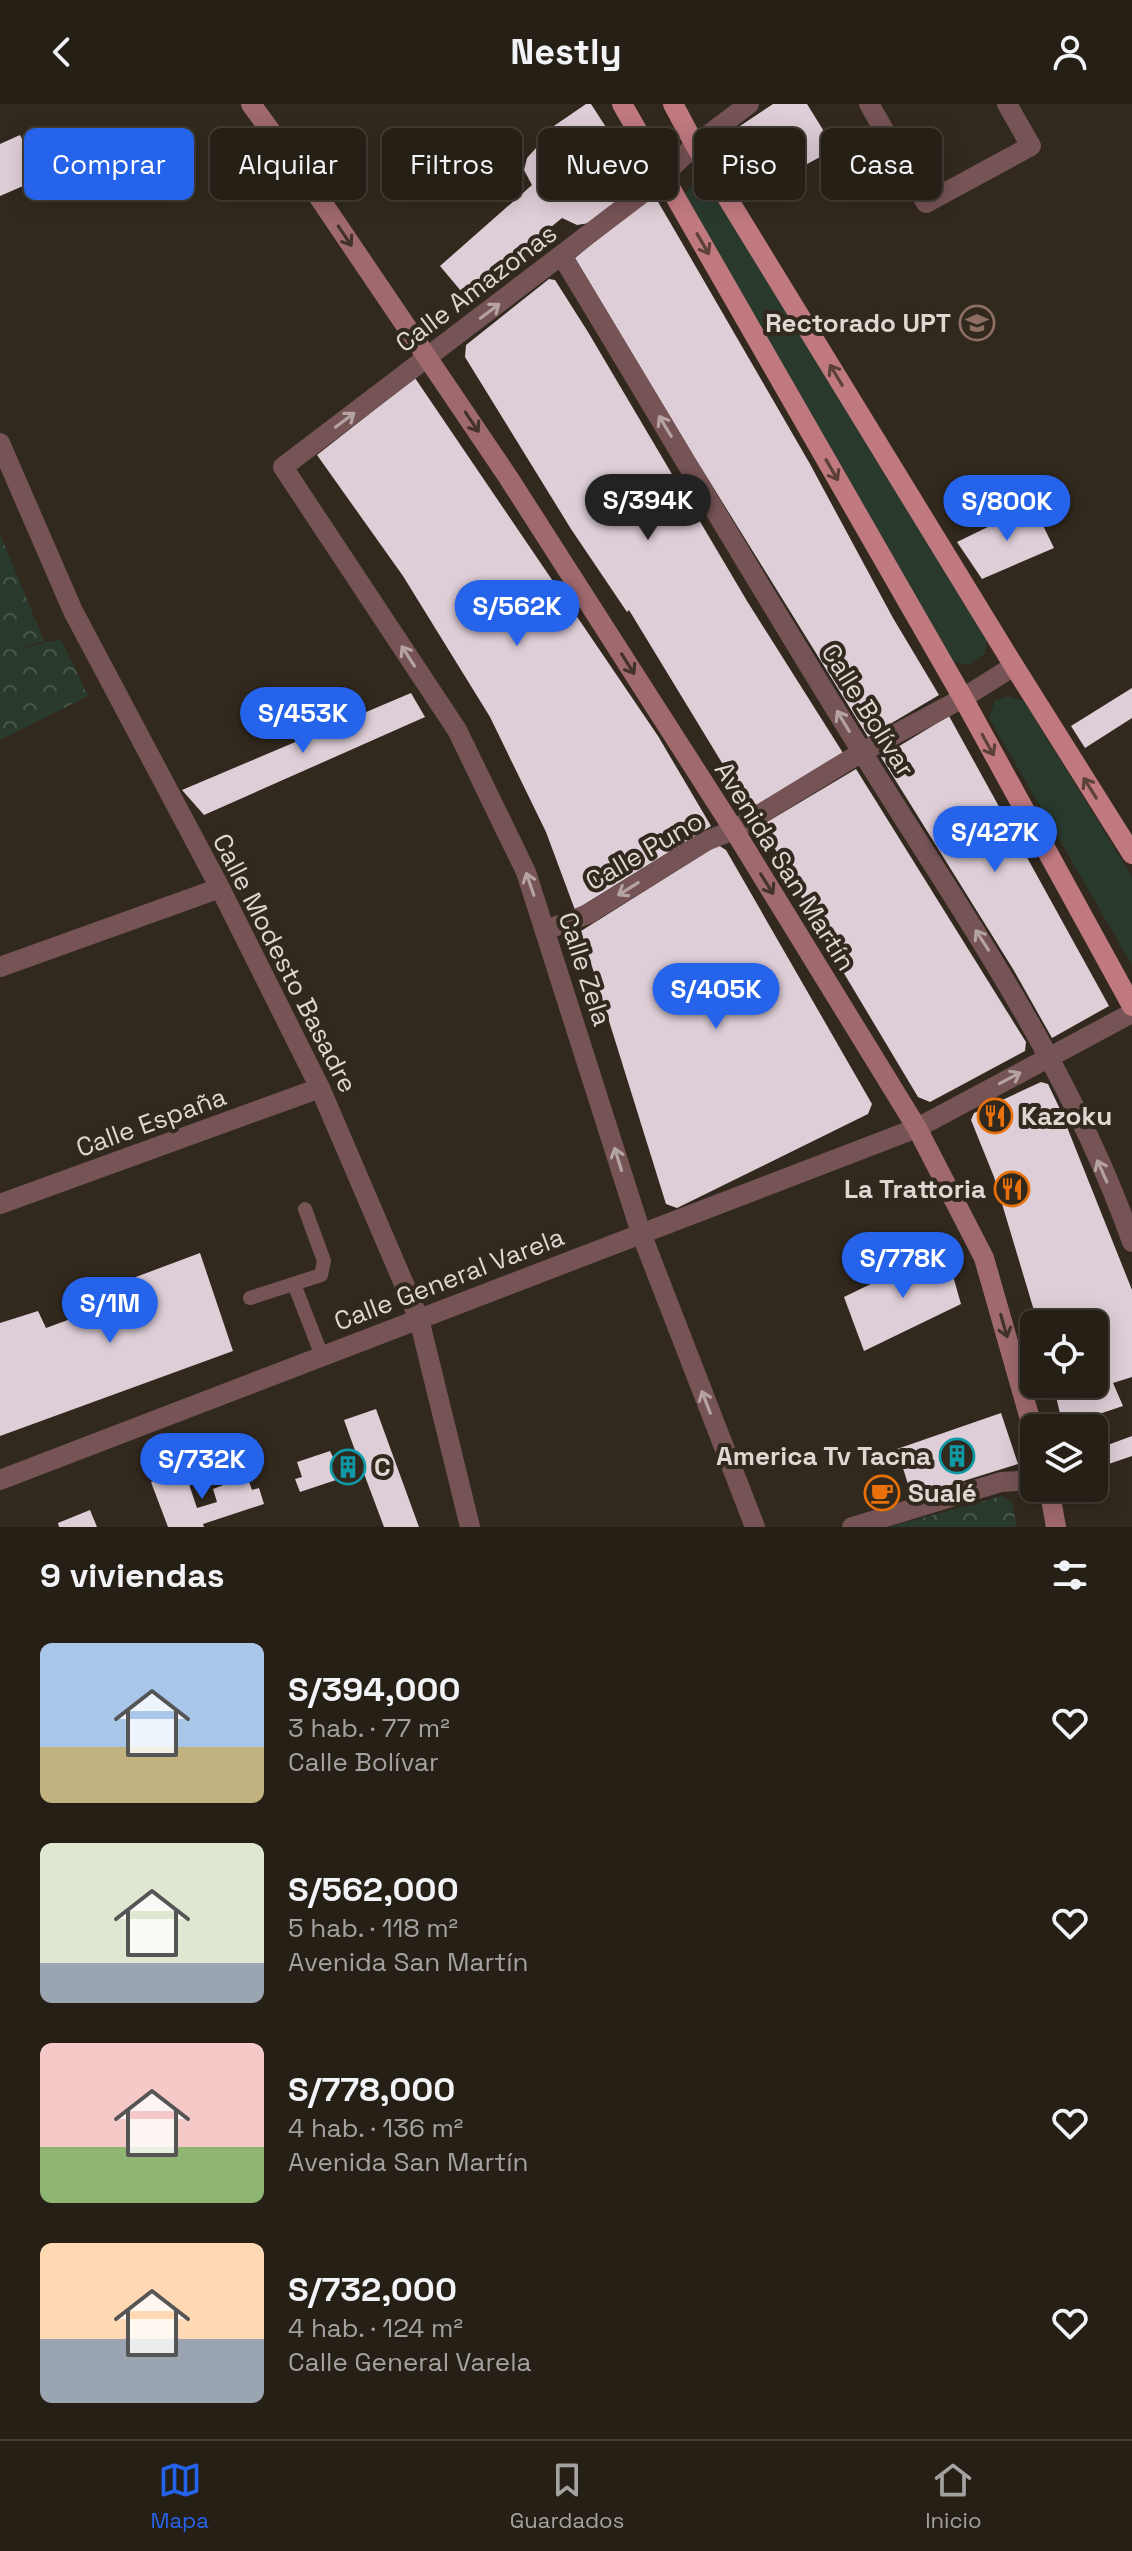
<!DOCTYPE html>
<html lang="es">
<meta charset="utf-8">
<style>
:root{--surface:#261f16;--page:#2e271f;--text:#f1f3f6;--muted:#a4a2a1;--line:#423d35;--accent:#2563eb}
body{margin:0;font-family:"Space Grotesk",sans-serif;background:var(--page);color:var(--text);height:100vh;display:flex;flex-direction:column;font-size:30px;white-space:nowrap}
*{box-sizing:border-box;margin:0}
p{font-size:26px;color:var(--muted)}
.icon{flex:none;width:44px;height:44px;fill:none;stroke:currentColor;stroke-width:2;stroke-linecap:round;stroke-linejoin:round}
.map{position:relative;height:1423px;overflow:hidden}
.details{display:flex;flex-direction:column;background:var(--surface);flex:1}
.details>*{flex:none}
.banner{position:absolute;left:24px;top:24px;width:1084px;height:72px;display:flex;gap:16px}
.fabs{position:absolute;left:1020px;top:1206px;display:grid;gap:16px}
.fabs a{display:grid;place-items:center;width:88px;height:88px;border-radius:12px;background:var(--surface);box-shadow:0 4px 20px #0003,0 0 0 2px var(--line);font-size:40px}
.price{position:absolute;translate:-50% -68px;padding:0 18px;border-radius:28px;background:var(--accent);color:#fff;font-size:26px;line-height:52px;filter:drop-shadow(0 2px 4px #0008)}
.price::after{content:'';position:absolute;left:50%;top:48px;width:24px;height:18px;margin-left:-12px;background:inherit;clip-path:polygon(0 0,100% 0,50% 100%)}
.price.current{background:#222;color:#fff}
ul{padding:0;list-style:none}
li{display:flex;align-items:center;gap:24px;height:200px;padding:0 40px}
li span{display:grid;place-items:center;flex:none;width:224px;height:160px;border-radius:12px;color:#555}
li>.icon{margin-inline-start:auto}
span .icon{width:96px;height:96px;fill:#fffc;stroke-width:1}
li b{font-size:34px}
h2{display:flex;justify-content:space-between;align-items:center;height:96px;padding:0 40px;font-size:34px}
.chip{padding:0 28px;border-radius:12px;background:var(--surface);box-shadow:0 4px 20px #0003,0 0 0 2px var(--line);font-size:28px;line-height:72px}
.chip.current{background:var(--accent);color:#fff}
header{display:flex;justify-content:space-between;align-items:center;height:104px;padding:0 40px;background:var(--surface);font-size:36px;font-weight:700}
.tab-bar{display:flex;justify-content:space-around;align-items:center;height:112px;border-top:2px solid var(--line);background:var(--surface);font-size:22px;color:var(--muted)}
.tab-bar a{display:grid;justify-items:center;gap:4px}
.tab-bar .current{color:var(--accent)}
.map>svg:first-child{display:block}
</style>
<header><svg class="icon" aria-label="back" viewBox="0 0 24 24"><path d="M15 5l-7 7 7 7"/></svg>Nestly<svg class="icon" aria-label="person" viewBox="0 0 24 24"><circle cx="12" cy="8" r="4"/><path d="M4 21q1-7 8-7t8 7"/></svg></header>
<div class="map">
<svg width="1132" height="1423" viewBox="0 0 1132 1423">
<defs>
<pattern id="forest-crowns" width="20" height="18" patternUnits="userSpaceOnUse" patternTransform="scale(2)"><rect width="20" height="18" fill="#293a2d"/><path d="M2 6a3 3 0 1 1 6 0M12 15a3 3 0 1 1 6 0" fill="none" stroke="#48564b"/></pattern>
</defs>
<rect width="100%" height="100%" fill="#32291e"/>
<g fill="#293a2d">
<path d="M697,76l13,1 277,460 -2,13 -16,11 -18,-4 -268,-466z"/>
<path d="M1008,592l16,5 108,176v88l-143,-247 6,-18z"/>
</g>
<g fill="url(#forest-crowns)">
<path d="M0,430l44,107 -39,11 56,-13 27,57 -88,44z"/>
<path d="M1002,1392l10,7 5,24h-128z"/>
</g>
<g fill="#deced7">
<path d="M586,0h5l48,74 -5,14 -45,31 -12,2 -15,-7 -96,79 -26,-31 92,-81 -8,-15 3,-12 9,-10 20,-3 -8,-15z"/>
<path d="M773,0h34l28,45 -89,48 -27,-48v-9z"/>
<path d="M20,31l16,31 -6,17 -30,13v-52z"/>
<path d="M648,94l9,2 21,36 132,228 83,154 46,77 -71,42 -173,-279 -120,-200z"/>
<path d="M549,175l6,1 33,52 159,269 96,152 -87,53 -9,-2 -118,-194 -2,2 -56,-83 -106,-172 1,-12z"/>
<path d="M415,274l243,358 53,90 -136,84 -29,-78 -56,-115 -87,-141 -86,-121z"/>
<path d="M1033,401l21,43 -72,31 -25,-37z"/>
<path d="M1132,584v30l-47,30 -14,-22z"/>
<path d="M411,589l14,24 -221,98 -22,-25z"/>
<path d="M949,612l160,290 -57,32 -39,-69 -132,-212z"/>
<path d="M856,665l170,273 -1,9 -95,51 -12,-5 -82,-137 -74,-135z"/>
<path d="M718,741l8,5 146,254 -4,10 -191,94 -11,-4 -85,-273z"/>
<path d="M1041,978l7,2 11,23 73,183v87l-19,6 10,23 -60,20 -10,-42h41v-60h-56l-44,-147 -23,-57 3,-7z"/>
<path d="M945,1144l16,56 -97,47 -20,-54z"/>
<path d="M200,1149l33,98 -233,85v-113l38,-12 8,17 60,-22 -5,-16z"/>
<path d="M376,1305l43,118h-35l-21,-56 -63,21 -5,-13 7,-2 -5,-15 33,-11 6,12 21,-7 -13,-36z"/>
<path d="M1001,1309l17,51 -106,33 -15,-48z"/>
<path d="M1132,1332v20l-38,13v-19z"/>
<path d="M184,1365l13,39 20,-6 -4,-13 34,-13 5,14 7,-2 5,16 -61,20 1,3h-36l-17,-45z"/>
<path d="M90,1406l7,17h-38l-1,-4z"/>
</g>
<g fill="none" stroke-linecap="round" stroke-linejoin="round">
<g stroke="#765355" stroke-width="14">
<path d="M294,1180l28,72"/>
<path d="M250,1194l71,-23 3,-14 -19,-52"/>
</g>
<g stroke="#765355" stroke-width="20">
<path d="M749,0l-54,41 -43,41 -369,281 174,263 69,142 115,361 114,294"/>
<path d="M869,0l57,99 105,-57 -24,-42"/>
<path d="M562,152c100,165 198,332 300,496 99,160 207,311 270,490"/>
<path d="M0,339l73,168 147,277 100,200 99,231 51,208"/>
<path d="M546,826l42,-16 118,-73 28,-11 128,-78 101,-54 51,-32"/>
<path d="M0,863l220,-79"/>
<path d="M0,1100l320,-116"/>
<path d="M0,1376l917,-352 215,-115"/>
<path d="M852,1423l149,-45 33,-2"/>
</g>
<g stroke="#9f696d" stroke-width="20">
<path d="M251,0l67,92 190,281 226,353 183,298 67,130 50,175"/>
<path d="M1049,1384l7,39"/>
</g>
<g stroke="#bf797f" stroke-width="20">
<path d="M622,0l341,594 169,308"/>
<path d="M673,0l22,41 319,521 118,188"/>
</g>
</g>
<defs><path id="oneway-shaft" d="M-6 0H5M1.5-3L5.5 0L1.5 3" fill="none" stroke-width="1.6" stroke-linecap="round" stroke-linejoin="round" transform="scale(2)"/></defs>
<g stroke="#42332a">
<use href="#oneway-shaft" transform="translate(345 132) rotate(56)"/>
<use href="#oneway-shaft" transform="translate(472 318) rotate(56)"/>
<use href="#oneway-shaft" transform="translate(628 560) rotate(58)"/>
<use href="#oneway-shaft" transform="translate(767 780) rotate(58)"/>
<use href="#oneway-shaft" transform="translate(1004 1222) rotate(74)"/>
</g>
<g stroke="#5c413b">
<use href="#oneway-shaft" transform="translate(703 140) rotate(60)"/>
<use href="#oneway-shaft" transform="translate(836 271) rotate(-121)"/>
<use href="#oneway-shaft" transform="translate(832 366) rotate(60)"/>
<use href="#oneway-shaft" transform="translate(988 641) rotate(61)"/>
<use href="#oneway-shaft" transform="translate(1090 684) rotate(-122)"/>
</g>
<g stroke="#b4a3a0">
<use href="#oneway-shaft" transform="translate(490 207) rotate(-37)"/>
<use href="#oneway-shaft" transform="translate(345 316) rotate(-37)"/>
<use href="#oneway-shaft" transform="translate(665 322) rotate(-121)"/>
<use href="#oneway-shaft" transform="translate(408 552) rotate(-123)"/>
<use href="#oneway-shaft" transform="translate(843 617) rotate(-121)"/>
<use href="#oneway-shaft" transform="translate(530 780) rotate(-109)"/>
<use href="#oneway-shaft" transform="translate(628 785) rotate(148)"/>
<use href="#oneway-shaft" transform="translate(982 836) rotate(-123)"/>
<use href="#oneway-shaft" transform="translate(1010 974) rotate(-28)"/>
<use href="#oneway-shaft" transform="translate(618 1055) rotate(-107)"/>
<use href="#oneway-shaft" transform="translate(1102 1067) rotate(-114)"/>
<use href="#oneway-shaft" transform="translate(706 1298) rotate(-111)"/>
</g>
<defs>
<g id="university-ring" transform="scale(1.8)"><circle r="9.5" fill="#32291e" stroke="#8d6e63" stroke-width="1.5"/><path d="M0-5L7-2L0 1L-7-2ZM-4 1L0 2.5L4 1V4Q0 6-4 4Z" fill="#8d6e63"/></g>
<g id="restaurant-ring" transform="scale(1.8)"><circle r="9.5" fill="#32291e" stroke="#e8710a" stroke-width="1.5"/><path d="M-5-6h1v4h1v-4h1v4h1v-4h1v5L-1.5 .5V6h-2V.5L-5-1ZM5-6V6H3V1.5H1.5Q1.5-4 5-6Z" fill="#e8710a"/></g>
<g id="building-ring" transform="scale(1.8)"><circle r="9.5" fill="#32291e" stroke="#0f9aa8" stroke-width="1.5"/><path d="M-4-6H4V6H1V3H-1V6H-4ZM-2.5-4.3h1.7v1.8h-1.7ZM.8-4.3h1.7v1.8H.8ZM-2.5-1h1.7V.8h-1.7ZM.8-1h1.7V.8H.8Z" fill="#0f9aa8"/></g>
<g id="cafe-ring" transform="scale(1.8)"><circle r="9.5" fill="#32291e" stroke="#e8710a" stroke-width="1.5"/><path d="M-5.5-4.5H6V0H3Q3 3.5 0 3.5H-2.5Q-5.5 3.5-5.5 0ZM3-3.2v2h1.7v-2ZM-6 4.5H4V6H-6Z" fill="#e8710a"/></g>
</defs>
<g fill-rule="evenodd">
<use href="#university-ring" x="977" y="219"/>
<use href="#restaurant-ring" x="995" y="1012"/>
<use href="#restaurant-ring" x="1012" y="1085"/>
<use href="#building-ring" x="957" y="1352"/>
<use href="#building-ring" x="348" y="1363"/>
<use href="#cafe-ring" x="882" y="1389"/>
</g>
<g text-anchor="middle" stroke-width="8" stroke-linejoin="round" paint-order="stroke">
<g font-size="26" fill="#ded8d2" stroke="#32291e">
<text transform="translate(476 184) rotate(-37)" y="9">Calle Amazonas</text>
<text transform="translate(868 606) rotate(58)" y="9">Calle Bolívar</text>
<text transform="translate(644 747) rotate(-30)" y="9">Calle Puno</text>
<text transform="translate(785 762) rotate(58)" y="9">Avenida San Martín</text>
<text transform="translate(285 859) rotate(63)" y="9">Calle Modesto Basadre</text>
<text transform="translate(585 865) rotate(72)" y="9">Calle Zela</text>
<text transform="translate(151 1018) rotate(-20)" y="9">Calle España</text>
<text transform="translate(449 1175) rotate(-21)" y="9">Calle General Varela</text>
</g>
<g font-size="26" font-weight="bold" fill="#ded8d2" stroke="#32291e" text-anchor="end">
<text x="951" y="228">Rectorado UPT</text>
<text x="1021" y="1021" text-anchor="start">Kazoku</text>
<text x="986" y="1094">La Trattoria</text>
<text x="931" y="1361">America Tv Tacna</text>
<text x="374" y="1372" text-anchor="start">C</text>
<text x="908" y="1398" text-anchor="start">Sualé</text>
</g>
</g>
</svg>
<div class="fabs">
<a><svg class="icon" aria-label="locate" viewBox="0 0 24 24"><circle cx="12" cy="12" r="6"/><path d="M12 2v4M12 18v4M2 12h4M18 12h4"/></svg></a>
<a><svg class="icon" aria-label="layers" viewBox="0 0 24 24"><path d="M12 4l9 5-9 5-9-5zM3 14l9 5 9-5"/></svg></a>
</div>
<b class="price current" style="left:648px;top:438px">S/394K</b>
<b class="price" style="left:1007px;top:439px">S/800K</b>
<b class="price" style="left:517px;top:544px">S/562K</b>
<b class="price" style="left:303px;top:651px">S/453K</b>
<b class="price" style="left:995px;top:770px">S/427K</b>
<b class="price" style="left:716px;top:927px">S/405K</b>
<b class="price" style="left:903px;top:1196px">S/778K</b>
<b class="price" style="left:110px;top:1241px">S/1M</b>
<b class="price" style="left:202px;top:1397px">S/732K</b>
<div class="banner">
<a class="chip current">Comprar</a>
<a class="chip">Alquilar</a>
<a class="chip">Filtros</a>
<a class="chip">Nuevo</a>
<a class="chip">Piso</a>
<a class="chip">Casa</a>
</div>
</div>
<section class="details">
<h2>9 viviendas<svg class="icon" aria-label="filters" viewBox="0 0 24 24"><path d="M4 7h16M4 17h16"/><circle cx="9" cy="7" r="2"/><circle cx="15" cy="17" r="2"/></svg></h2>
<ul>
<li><span style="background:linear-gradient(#a9c7e8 65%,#c2b280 0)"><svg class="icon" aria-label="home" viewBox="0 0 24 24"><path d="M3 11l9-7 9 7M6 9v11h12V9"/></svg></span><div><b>S/394,000</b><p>3 hab. · 77 m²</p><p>Calle Bolívar</p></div><svg class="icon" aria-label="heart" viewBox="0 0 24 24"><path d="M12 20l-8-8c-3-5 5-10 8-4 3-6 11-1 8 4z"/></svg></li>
<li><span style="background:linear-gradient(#dfe7d0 75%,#9aa5b1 0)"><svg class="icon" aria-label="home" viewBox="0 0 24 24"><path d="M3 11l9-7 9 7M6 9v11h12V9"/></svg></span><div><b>S/562,000</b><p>5 hab. · 118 m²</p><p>Avenida San Martín</p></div><svg class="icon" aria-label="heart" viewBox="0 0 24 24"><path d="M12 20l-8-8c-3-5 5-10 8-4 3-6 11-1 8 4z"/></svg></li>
<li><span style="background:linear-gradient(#f6c9c9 65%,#8fb573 0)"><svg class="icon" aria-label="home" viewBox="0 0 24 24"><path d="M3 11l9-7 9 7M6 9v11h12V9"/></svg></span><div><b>S/778,000</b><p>4 hab. · 136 m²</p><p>Avenida San Martín</p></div><svg class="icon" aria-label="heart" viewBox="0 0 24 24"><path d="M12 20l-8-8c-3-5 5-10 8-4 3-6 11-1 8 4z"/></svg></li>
<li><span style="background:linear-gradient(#ffd9b3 60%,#9aa5b1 0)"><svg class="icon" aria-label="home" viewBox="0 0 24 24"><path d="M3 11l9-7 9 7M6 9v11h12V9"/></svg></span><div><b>S/732,000</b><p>4 hab. · 124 m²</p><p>Calle General Varela</p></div><svg class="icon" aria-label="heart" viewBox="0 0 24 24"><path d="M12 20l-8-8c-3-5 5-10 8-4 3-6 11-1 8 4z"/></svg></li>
</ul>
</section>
<nav class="tab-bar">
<a class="current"><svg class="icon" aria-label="map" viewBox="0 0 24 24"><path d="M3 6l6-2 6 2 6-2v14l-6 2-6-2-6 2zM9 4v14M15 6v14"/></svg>Mapa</a>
<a><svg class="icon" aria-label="saved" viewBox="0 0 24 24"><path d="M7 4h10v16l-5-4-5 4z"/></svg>Guardados</a>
<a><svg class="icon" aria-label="home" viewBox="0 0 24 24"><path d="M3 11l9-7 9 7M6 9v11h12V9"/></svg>Inicio</a>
</nav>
